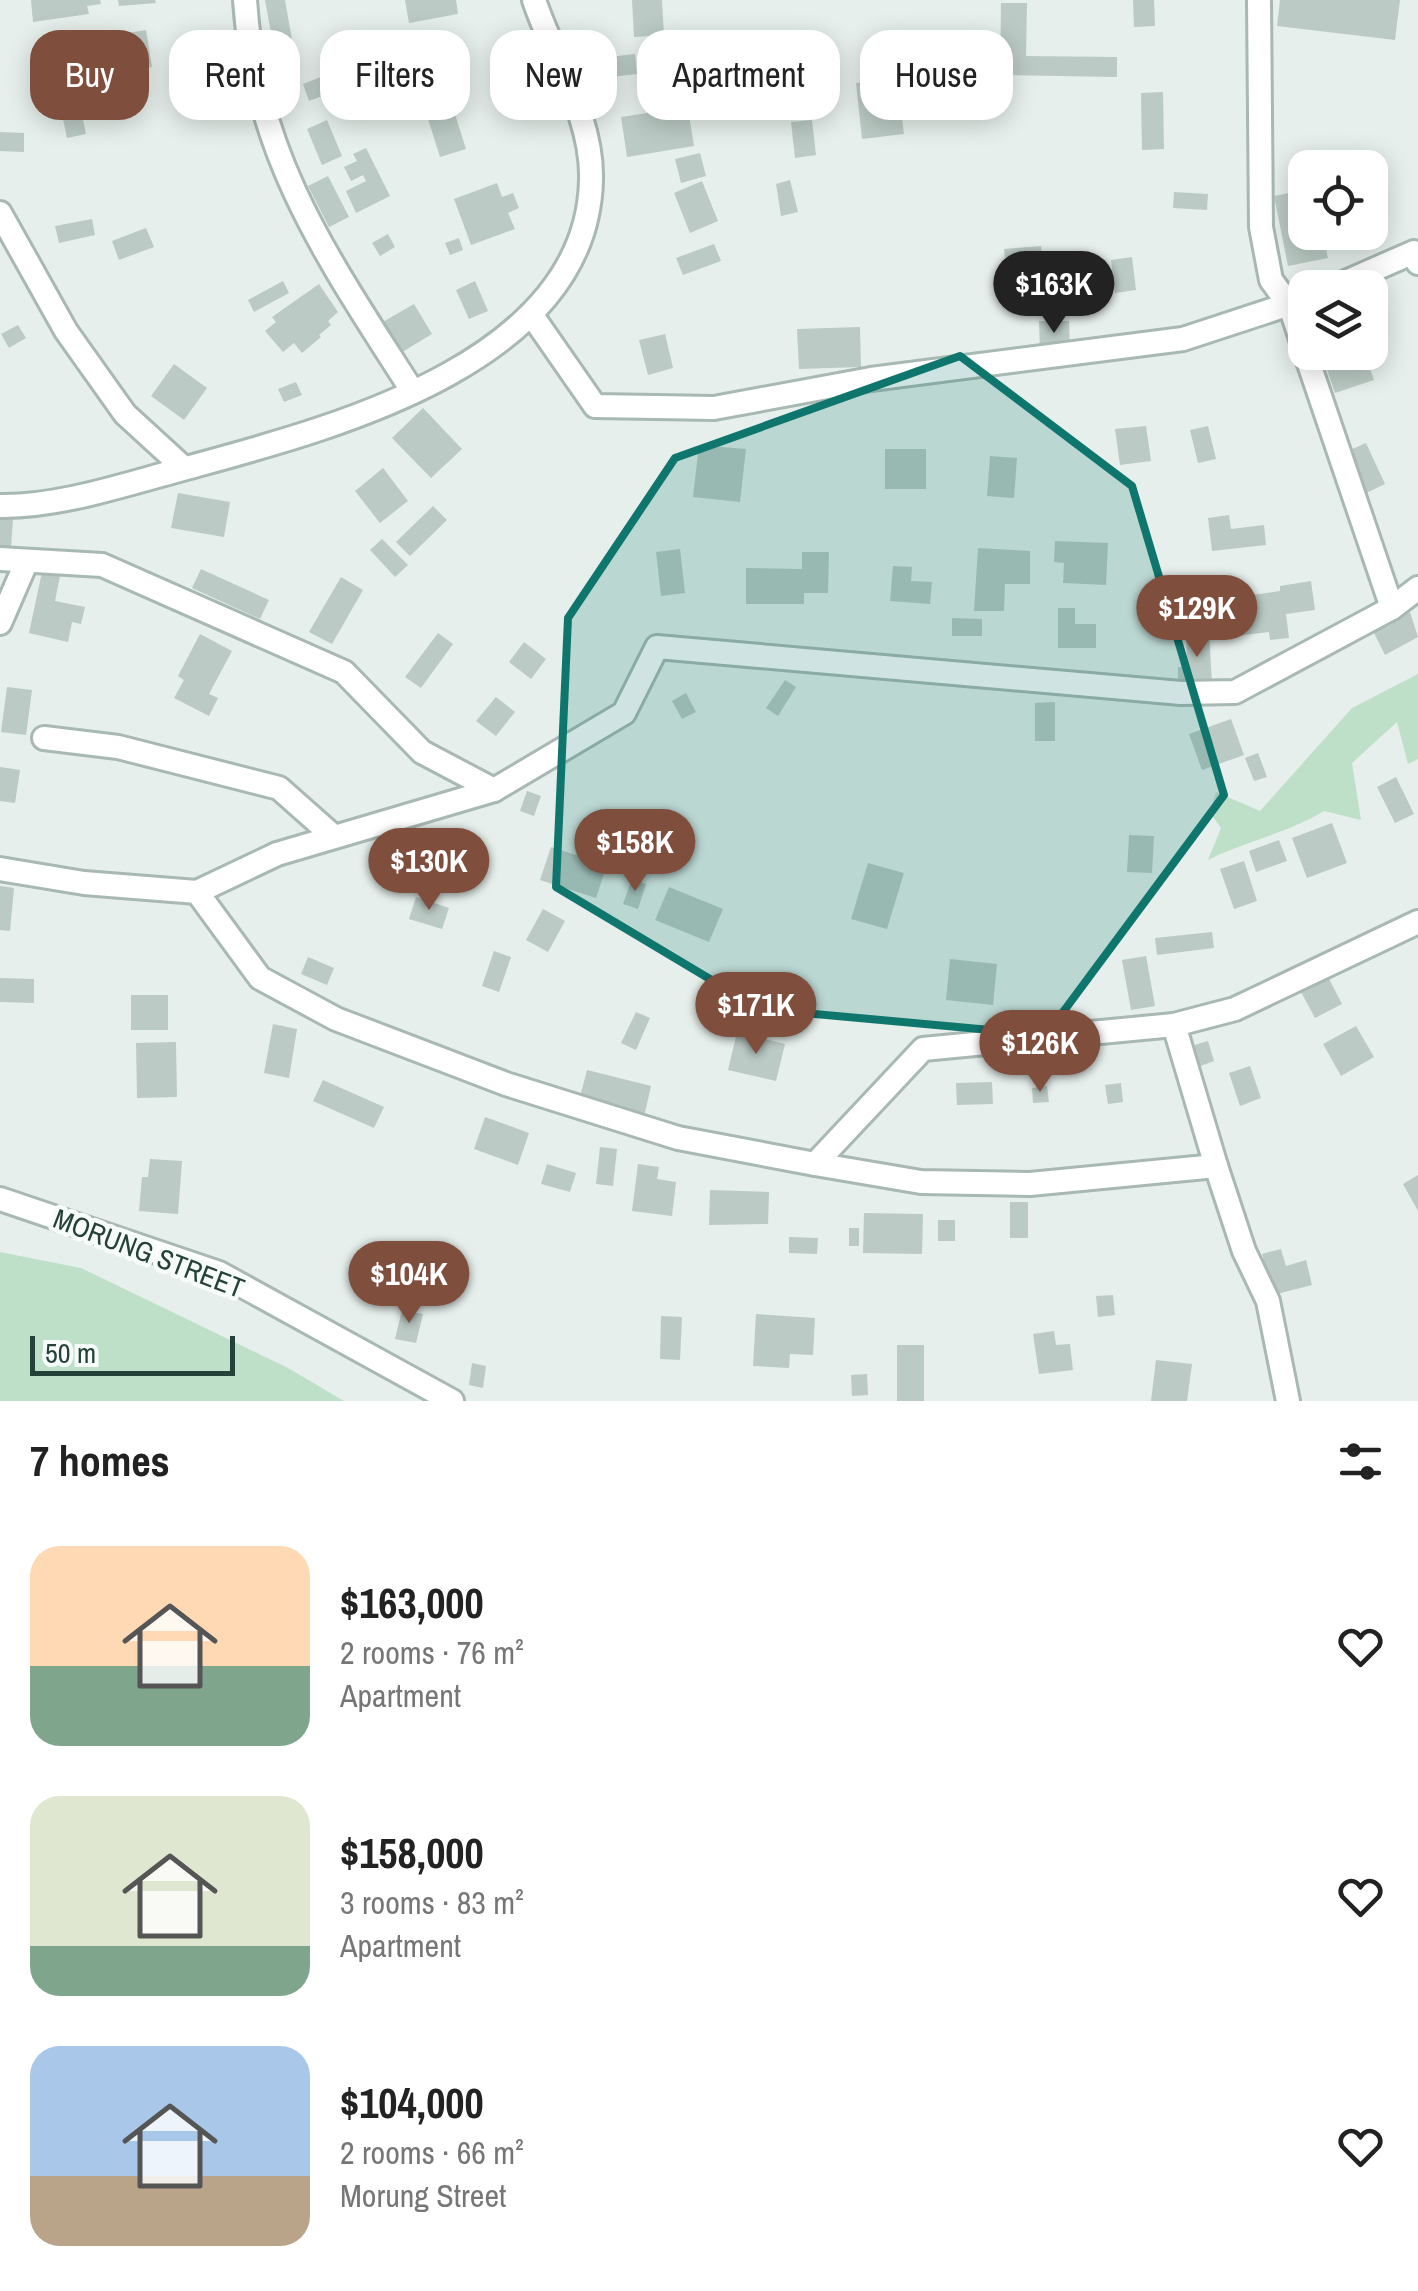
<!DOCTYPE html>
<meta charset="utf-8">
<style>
:root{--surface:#fff;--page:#f2f2f2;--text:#222;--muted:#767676;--accent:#804e3d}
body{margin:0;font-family:"Archivo Narrow",sans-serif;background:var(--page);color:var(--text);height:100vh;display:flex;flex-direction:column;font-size:38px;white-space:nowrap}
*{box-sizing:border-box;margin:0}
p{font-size:32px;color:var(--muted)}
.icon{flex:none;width:55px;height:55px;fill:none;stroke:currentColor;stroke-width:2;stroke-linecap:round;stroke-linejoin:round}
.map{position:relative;height:1401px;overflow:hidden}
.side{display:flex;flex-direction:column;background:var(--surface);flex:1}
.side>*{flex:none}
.top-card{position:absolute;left:30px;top:30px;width:1360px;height:90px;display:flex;gap:20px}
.controls{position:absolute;left:1288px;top:150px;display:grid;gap:20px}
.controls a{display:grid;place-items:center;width:100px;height:100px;border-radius:20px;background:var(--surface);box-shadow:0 5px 25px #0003;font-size:50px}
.scale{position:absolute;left:30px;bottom:25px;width:205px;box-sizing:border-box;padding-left:10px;border:5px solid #24423a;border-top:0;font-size:28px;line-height:35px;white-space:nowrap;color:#24423a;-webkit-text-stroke:8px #f7fbf9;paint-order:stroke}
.price{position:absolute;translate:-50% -85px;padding:0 22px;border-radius:35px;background:var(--accent);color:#fff;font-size:32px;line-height:65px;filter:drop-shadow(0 2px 5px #0008)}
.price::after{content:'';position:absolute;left:50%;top:60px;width:30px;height:22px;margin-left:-15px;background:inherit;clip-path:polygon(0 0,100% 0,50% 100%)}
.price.on{background:#222;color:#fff}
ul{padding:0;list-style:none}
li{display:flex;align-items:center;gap:30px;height:250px;padding:0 30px}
li span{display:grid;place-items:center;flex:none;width:280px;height:200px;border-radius:30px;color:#555}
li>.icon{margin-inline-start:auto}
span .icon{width:120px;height:120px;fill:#fffc;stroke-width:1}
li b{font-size:42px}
h2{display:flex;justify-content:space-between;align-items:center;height:120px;padding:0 30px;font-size:42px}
.chip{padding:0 35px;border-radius:30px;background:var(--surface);box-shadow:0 5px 25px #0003;font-size:35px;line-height:90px}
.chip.on{background:var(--accent);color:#fff}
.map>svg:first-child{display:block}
</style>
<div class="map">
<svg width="1418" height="1401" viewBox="0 0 1418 1401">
<rect width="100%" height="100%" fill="#e6efeb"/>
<g fill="#bfe0c8">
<path d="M1418,674v85l-10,5 -11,-42 -45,41 9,57 -37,-9c-36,22 -78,30 -116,49l13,-32 -11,-15 6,-21 44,19 92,-103z"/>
<path d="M0,1252l81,16 207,100 56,33h-344z"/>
</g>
<g fill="#bbcac4">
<path d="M31,0h69l1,4 -14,2 2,8 -56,8z"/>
<path d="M118,0h37l1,3 -37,3z"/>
<path d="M265,0h20l9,51 -19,3z"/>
<path d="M405,0h51l2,14 -49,9z"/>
<path d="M632,0h30l2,35 -30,2z"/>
<path d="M1133,0h21l1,26 -21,1z"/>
<path d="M1280,0h120l-5,40 -118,-14z"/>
<path d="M1001,3h26l-1,53 91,1v20l-117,-2z"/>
<path d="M146,30l6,37 -19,3 -6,-37z"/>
<path d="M354,37l3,7 15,-6 4,10 9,-4 10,25 -86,32 -6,-17 28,-11 -6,-17 17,-6 -3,-7z"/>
<path d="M635,54l2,20 -52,6 -2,-20z"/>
<path d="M897,78l7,56 -42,5 -6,-56z"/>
<path d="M448,92l18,57 -26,8 -18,-57z"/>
<path d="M1163,92l1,57 -22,1 -1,-57z"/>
<path d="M686,96l8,50 -67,11 -6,-40 46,-7 -2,-10z"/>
<path d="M81,111l5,23 -19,4 -5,-24z"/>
<path d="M327,120l15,36 -20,9 -15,-36z"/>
<path d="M812,120l4,35 -21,3 -4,-36z"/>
<path d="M0,132l24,1v19l-24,-1z"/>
<path d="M366,148l24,48 -34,17 -10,-22 20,-10 -3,-6 -12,6 -7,-14 13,-6 -4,-7z"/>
<path d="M700,153l6,23 -25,7 -6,-24z"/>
<path d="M328,176l21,41 -20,10 -21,-41z"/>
<path d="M790,180l8,32 -17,4 -5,-32z"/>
<path d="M702,181l16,40 -28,12 -16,-40z"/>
<path d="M497,183l5,14 11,-4 6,15 -11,5 7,16 -44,16 -17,-46z"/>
<path d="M1305,190v42h17l6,26 -40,8 -14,-70z"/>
<path d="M1174,192l34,2 -1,16 -34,-2z"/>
<path d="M92,219l3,16 -36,8 -4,-17z"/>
<path d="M146,228l8,19 -35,13 -7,-19z"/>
<path d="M388,234l7,13 -15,9 -8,-13z"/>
<path d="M459,238l4,12 -13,5 -5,-12z"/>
<path d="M714,244l7,17 -38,14 -7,-17z"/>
<path d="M1041,246l3,32 -37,3 -3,-32z"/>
<path d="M1132,257l4,33 -21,3 -4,-33z"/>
<path d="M283,281l6,12 -35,19 -6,-12z"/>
<path d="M475,281l13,30 -19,8 -13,-29z"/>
<path d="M319,284l19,28 -10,9 3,4 -12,10 2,2 -19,16 -8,-10 -11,9 -18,-21 11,-9 -4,-5z"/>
<path d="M414,304l18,30 -33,20 -18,-31z"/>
<path d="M1039,321h30l1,30 -30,1z"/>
<path d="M18,325l8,13 -17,10 -8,-14z"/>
<path d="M860,327l1,40 -62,2 -2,-40z"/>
<path d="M665,334l8,34 -25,7 -9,-35z"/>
<path d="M1321,352h18l5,13 22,-8 8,23 -39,13z"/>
<path d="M174,364l33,24 -23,32 -33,-24z"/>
<path d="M296,382l6,13 -18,7 -6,-13z"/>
<path d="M423,408l39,41 -31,29 -39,-40z"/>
<path d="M1146,426l5,35 -31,4 -5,-36z"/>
<path d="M1208,426l8,33 -18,4 -8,-33z"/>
<path d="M1366,443l19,41 -23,11 -19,-42z"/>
<path d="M699,445l47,4 -6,53 -47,-5z"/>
<rect x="885" y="449" width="41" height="40"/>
<path d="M990,456l27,2 -3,40 -27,-2z"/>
<path d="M383,468l25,33 -28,22 -25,-32z"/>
<path d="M178,493l52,9 -6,35 -53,-9z"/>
<path d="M433,506l14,14 -37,36 -14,-14z"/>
<path d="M1229,515l2,14 33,-4 2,20 -54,6 -4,-33z"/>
<path d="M0,517l13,2 -2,29 -11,-1z"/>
<path d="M382,539l26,26 -13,12 -25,-27z"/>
<path d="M1055,541l53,2 -2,42 -43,-2 1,-20 -10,-1z"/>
<path d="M978,548l52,3v33h-25l-1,27h-30z"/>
<path d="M680,549l5,44 -24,3 -5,-44z"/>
<path d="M802,552h27l-1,41h-24v11h-58v-36l56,1z"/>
<path d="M893,566l19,1 -1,14 21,1 -2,22 -40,-3z"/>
<path d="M201,569l68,31 -9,19 -68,-31z"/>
<path d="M42,572l18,4 -5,25 30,6 -4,17 -9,-2 -4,20 -39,-9z"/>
<path d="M341,577l22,13 -31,54 -23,-12z"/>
<path d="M1311,581l4,29 -29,4 3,24 -19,2 -1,-8 -49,6 -2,-18 15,-1 -2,-21 49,-7v-5z"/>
<path d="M1058,608h17v16h21v24h-38z"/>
<path d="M1410,612l8,25 -33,18 -12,-24z"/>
<path d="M952,618l30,1v17h-30z"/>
<path d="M1209,632l3,51 -34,1v-17h9l-1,-34z"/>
<path d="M438,633l15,11 -32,44 -16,-11z"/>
<path d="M200,634l32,17 -23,43 9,4 -9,18 -35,-18 10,-18 -6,-4z"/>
<path d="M524,642l22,17 -15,20 -22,-17z"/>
<path d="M785,680l11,7 -18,29 -12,-8z"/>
<path d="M7,687l25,3 -6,45 -25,-3z"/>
<path d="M686,693l10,19 -14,7 -10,-18z"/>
<path d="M496,697l19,15 -19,24 -20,-15z"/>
<path d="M1055,702v39h-20v-38z"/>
<path d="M1231,719l13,36 -42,15 -13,-36z"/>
<path d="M1258,753l9,24 -13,4 -9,-23z"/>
<path d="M0,767l20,3 -5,33 -15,-2z"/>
<path d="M1396,777l18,37 -19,9 -18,-36z"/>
<path d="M527,791l14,5 -7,20 -14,-5z"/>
<path d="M1332,823l15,40 -40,15 -15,-40z"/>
<path d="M1129,835l25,1 -2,37 -25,-1z"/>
<path d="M1279,840l8,21 -31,11 -7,-21z"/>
<path d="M551,847l56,18 -11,33 -56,-18z"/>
<path d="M1244,861l13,40 -23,8 -14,-40z"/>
<path d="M868,863l36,10 -17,56 -36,-10z"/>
<path d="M632,879l14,5 -8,25 -15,-5z"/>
<path d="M0,886l14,2 -4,43 -10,-1z"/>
<path d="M669,887l54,22 -14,33 -54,-22z"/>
<path d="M416,897l33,11 -7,21 -33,-10z"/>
<path d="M543,909l22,12 -17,31 -22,-12z"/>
<path d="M1212,932l2,16 -57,7 -2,-17z"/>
<path d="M494,951l17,6 -12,35 -17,-6z"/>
<path d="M1146,956l9,50 -24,4 -9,-50z"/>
<path d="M308,957l26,11 -7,17 -26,-11z"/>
<path d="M950,959l47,5 -4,41 -47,-5z"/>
<path d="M1327,975l15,29 -27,14 -15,-28z"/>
<path d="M0,978l34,1v24l-34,-1z"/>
<path d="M783,988l19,3 -6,32 -19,-4z"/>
<rect x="131" y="995" width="37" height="35"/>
<path d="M636,1012l14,6 -14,32 -15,-7z"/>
<path d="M273,1024l24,5 -8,49 -25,-5z"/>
<path d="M1356,1026l18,31 -33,19 -18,-32z"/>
<path d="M737,1032l48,12 -9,37 -48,-11z"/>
<path d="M1208,1041l6,20 -16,6 -7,-21z"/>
<path d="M176,1042l1,55 -40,1 -1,-55z"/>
<path d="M1250,1066l11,32 -21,8 -11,-33z"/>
<path d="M587,1070l64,16 -7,31 -65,-16z"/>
<path d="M323,1080l61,27 -10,21 -61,-27z"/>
<path d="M992,1082l1,22 -36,1 -1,-22z"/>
<path d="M1121,1083l2,19 -15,2 -3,-19z"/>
<path d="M1047,1086l2,16 -16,1 -1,-15z"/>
<path d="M485,1117l44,16 -11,32 -44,-16z"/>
<path d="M600,1147l17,2 -4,37 -17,-2z"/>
<path d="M150,1159l32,2 -4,53 -39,-3 3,-34h6z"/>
<path d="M547,1164l29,9 -6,19 -29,-8z"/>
<path d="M638,1164l21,3 -2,12 19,3 -4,34 -40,-5z"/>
<path d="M1418,1175v36l-15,-27z"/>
<path d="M710,1190l59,2 -1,32 -59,1z"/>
<rect x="1010" y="1202" width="18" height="36"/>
<path d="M864,1213l59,1 -1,40 -59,-1z"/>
<rect x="938" y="1220" width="17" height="21"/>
<rect x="849" y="1228" width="10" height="18"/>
<path d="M789,1237l29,1 -1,16 -28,-1z"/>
<path d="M1281,1249l5,17 20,-6 6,25 -39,10 -11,-41z"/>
<path d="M1113,1295l2,20 -17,2 -2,-21z"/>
<path d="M402,1310l21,4 -7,29 -21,-4z"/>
<path d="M756,1314l59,4 -2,37 -23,-1 -1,14 -36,-2z"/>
<path d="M661,1316l21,1 -2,43 -20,-1z"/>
<path d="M1054,1331l2,14 14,-1 3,26 -34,4 -6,-40z"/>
<rect x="897" y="1345" width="27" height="56"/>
<path d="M1156,1360l36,4 -5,37h-36z"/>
<path d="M472,1363l14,3 -3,22 -14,-3z"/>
<path d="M867,1374l1,21 -16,1 -1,-21z"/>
</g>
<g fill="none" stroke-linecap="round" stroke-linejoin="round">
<g stroke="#a8b8b2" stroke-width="28">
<g id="street">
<path d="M245,0c10,158 86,263 168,392"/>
<path d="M1259,0l2,227 10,53 19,26 15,45"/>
<path d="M0,213l66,118 59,83 59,54"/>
<path d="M1332,288l82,-36 4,11"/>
<path d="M531,314l64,92 119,2 157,-29 312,-40 122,-40"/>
<path d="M1305,352l87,256"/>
<path d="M0,506c58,1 123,-21 179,-36 142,-39 408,-103 412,-290 2,-62 -38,-123 -57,-180"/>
<path d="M0,559l102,6 242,107 78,80 72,38"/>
<path d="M0,623l26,-60"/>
<path d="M44,738l74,9 161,41 53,47"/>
<path d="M0,869l84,14 113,9 63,86 76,41 170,65 172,54 137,26 108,-115 251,-24 61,-16 183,-87"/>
<path d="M197,892l80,-38 217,-64 130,-77 33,-66 524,46 54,-1 157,-84 26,-20"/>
<path d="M1174,1025l42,141 28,85 24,50 20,100"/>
<path d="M815,1164l106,18 109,2 186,-18"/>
<path d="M0,1199l219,74 233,128"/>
</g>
</g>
<use href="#street" stroke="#fff" stroke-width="22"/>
</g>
<path fill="#0f766e" fill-opacity="0.2" stroke="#0f766e" stroke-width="8" stroke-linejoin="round" d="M960,356l172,130 92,309 -178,240 -286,-26 -204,-122 12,-269 107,-160z"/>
<g text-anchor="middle" stroke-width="9" stroke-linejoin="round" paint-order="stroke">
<g font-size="28" fill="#24423a" stroke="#f7fbf9">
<text transform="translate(149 1253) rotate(21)" y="10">MORUNG STREET</text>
</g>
</g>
</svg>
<div class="controls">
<a><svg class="icon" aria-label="locate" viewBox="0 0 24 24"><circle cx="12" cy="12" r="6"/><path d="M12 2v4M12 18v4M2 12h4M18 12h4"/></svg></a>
<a><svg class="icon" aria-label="layers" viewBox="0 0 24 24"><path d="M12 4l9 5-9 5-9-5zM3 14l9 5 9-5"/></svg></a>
</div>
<div class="scale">50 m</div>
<b class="price on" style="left:1054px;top:336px">$163K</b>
<b class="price" style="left:1197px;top:660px">$129K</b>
<b class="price" style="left:635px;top:894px">$158K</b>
<b class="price" style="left:429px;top:913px">$130K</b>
<b class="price" style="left:756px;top:1057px">$171K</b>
<b class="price" style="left:1040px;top:1095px">$126K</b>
<b class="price" style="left:409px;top:1326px">$104K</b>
<div class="top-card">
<a class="chip on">Buy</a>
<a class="chip">Rent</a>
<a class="chip">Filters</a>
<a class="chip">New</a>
<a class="chip">Apartment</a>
<a class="chip">House</a>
</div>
</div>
<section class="side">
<h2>7 homes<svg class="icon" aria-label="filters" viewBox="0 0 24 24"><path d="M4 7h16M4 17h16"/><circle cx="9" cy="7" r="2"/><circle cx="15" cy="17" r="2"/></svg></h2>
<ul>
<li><span style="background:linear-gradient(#ffd9b3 60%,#7fa58c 0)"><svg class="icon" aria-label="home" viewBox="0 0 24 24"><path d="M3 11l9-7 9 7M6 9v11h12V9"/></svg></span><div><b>$163,000</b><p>2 rooms · 76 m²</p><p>Apartment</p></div><svg class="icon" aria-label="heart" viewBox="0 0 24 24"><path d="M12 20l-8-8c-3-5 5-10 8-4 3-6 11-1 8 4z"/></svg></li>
<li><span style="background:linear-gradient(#dfe7d0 75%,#7fa58c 0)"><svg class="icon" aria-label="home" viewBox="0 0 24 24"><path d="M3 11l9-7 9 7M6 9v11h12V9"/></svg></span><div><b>$158,000</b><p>3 rooms · 83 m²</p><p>Apartment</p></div><svg class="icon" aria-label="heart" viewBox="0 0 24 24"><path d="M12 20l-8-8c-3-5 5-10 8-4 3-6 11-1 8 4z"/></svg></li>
<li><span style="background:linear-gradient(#a9c7e8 65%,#b9a48a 0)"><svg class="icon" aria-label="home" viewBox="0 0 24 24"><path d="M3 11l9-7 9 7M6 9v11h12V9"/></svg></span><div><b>$104,000</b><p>2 rooms · 66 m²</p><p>Morung Street</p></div><svg class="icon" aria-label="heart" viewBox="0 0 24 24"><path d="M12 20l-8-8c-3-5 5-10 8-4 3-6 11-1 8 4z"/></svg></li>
</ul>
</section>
